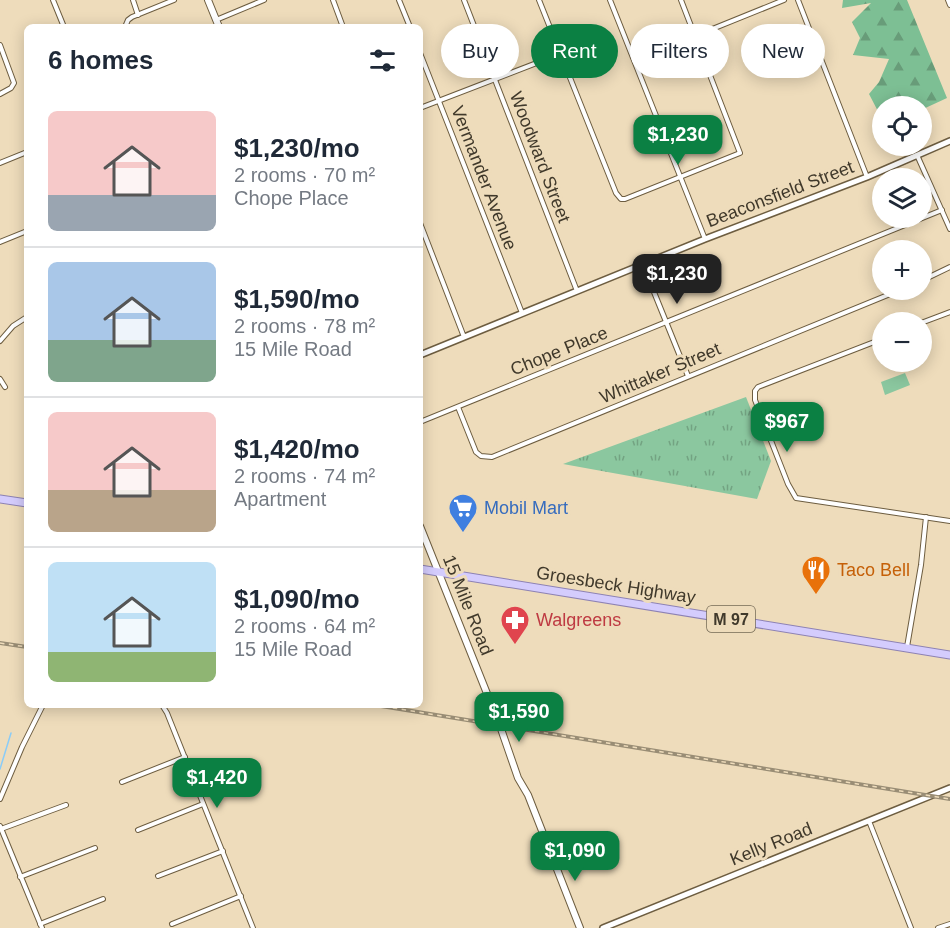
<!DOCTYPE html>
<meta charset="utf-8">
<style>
:root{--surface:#fff;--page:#f6f6f7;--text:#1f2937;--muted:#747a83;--line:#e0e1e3;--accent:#0b8043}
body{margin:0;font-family:Helvetica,sans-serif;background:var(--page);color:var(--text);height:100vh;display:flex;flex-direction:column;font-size:22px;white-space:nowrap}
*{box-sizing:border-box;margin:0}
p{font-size:20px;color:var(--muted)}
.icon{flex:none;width:33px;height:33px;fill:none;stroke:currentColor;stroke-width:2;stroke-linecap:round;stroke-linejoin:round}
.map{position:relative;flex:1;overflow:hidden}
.details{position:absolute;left:24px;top:24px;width:399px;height:684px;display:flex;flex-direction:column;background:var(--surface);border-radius:9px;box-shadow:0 3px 15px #0003}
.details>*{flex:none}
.top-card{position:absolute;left:441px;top:24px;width:418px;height:54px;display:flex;gap:12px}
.controls{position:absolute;left:872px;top:96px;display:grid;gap:12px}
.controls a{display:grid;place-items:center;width:60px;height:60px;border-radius:50%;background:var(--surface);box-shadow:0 3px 15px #0003;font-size:30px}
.price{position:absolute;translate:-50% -51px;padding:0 14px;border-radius:12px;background:var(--accent);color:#fff;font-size:20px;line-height:39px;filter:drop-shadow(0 2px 3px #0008)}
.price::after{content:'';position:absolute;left:50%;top:36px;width:18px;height:14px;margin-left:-9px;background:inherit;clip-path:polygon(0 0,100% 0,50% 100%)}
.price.active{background:#222;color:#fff}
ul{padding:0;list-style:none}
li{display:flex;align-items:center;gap:18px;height:150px;padding:0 24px}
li+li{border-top:2px solid var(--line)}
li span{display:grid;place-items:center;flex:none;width:168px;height:120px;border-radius:9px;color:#555}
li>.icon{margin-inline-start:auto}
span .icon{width:72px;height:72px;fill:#fffc;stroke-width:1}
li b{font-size:26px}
h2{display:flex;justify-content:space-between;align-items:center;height:72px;padding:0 24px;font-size:26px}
.chip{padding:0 21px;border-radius:27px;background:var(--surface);box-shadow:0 3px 15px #0003;font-size:21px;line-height:54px}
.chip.active{background:var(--accent);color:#fff}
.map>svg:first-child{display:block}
</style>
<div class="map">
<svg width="950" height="928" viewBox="0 0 950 928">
<defs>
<pattern id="grass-tufts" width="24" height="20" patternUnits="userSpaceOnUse" patternTransform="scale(1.5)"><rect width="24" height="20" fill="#8bc79f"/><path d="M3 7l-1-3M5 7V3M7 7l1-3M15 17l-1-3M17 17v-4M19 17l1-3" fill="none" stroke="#73a382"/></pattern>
<pattern id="forest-firs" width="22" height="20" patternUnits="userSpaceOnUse" patternTransform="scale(1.5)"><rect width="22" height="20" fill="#7dbf94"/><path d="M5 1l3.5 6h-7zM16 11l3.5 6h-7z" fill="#689c79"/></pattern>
</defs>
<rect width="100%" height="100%" fill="#eedcbb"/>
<path fill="url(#grass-tufts)" d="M746,397l25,64 -14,38 -194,-35z"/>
<path fill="url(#forest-firs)" d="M843,0h64l40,98 -26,12v-4h-39v13l-13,-25 10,-12 10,-23 -36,-4 7,-17 -8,-16 19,-19 -29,5z"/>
<path fill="#8bc79f" d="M905,373l5,12 -25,10 -4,-13z"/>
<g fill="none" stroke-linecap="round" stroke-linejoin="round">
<path stroke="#8accf8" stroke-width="1.5" d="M0,769l11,-36"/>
<g stroke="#6d5d40" stroke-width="6">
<g id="minor">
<path d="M53,0l11,27"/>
<path d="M133,0l5,15"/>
<path d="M333,0l10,27"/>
<path d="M399,0l11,27"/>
<path d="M464,0l113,291"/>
<path d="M539,0l77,193 5,6h4l115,-46 -59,-153"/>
<path d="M610,0l95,239"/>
<path d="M798,0l69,177"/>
<path d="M948,0l2,5"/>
<path d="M216,20l48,-20"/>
<path d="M125,27l3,-7 4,-3 42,-17"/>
<path d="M695,36l89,-36"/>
<path d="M0,45l14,38 -3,5 -11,6"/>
<path d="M420,53l102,260"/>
<path d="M420,108l140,-54"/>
<path d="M917,155l33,74"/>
<path d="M0,163l27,-11"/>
<path d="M420,223l44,114"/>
<path d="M0,242l27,-11"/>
<path d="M643,265l45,111"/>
<path d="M921,281l29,-14"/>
<path d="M921,323l29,-11"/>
<path d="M882,339l-124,48 -3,4v9l33,84 8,14 154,23"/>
<path d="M0,341l13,-15 14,-9"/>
<path d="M0,379l5,8"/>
<path d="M458,407l18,45 5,4 11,1 408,-167"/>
<path d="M420,422l522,-212"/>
<path d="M907,647l14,-82 5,-48"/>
<path d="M162,705l5,8 86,215"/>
<path d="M122,782l63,-25"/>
<path d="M0,799l22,-52 21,-42"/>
<path d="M869,821l42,107"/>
<path d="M0,826l42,102"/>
<path d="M1,829l65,-24"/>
<path d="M138,830l65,-26"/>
<path d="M158,876l65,-25"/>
<path d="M20,877l75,-29"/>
<path d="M40,924l63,-25"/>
<path d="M172,924l69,-28"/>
<path d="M938,928l12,-4"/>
</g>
</g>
<g stroke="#6d5d40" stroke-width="8">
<g id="tertiary">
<path d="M420,355l285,-116 162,-62 83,-36"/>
<path d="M603,928l347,-140"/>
</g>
</g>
<g stroke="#6d5d40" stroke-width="8">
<g id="secondary">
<path d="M208,0l11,27"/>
<path d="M420,526l80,200 18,52 10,17 52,133"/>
</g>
</g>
<g stroke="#8d82b3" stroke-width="9">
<g id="primary">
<path d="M0,499l27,4"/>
<path d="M420,569l530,86"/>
</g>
</g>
<use href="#minor" stroke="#fff" stroke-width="4"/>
<use href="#tertiary" stroke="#fff" stroke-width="5"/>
<use href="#secondary" stroke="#fff" stroke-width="6"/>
<use href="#primary" stroke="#d4ccfd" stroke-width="7"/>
<g stroke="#998d75" stroke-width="4">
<g id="rail">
<path d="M0,643l27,4"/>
<path d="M375,705l575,94"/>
</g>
</g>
<use href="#rail" stroke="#eedcbb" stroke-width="1.5" stroke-dasharray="4.5" stroke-linecap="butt"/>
</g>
<defs>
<g id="supermarket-pin" transform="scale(1.5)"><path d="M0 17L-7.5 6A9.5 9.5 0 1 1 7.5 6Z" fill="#3f7fe0" stroke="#eedcbb"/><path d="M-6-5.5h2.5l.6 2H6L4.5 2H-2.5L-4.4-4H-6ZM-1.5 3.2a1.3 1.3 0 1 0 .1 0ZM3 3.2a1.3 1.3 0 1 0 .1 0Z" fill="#fff"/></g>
<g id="restaurant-pin" transform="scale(1.5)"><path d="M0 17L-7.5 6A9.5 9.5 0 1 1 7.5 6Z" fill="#e8710a" stroke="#eedcbb"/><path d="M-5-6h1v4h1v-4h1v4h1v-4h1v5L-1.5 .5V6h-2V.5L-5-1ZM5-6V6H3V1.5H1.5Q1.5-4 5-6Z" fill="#fff"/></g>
<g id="pharmacy-pin" transform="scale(1.5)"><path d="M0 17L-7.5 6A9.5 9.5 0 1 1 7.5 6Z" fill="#e0444e" stroke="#eedcbb"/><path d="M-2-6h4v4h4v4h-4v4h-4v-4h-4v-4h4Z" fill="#fff"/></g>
</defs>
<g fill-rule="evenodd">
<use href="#supermarket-pin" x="463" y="508"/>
<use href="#restaurant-pin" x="816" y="570"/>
<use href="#pharmacy-pin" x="515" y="620"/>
</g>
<g text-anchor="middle" stroke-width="6" stroke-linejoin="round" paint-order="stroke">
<rect fill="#eedcbb" stroke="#746a56" stroke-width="1.5" x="707" y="606" width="48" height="26" rx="4.5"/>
<g font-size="16" font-weight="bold" fill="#40392b">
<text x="731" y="625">M 97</text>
</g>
<g font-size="18" fill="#40392b" stroke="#eedcbb">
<text transform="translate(540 157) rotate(69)" y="6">Woodward Street</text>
<text transform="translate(484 178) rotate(69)" y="6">Vermander Avenue</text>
<text transform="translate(780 194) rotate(-21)" y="6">Beaconsfield Street</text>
<text transform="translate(559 351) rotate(-22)" y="6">Chope Place</text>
<text transform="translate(660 373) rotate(-23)" y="6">Whittaker Street</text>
<text transform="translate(616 585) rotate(9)" y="6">Groesbeck Highway</text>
<text transform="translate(468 605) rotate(68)" y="6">15 Mile Road</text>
<text transform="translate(771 844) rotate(-22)" y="6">Kelly Road</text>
</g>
<g font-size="18" fill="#366cbe" stroke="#eedcbb" text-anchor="start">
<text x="484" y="514">Mobil Mart</text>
</g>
<g font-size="18" fill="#c56008" stroke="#eedcbb" text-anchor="start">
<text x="837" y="576">Taco Bell</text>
</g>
<g font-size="18" fill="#be3a42" stroke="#eedcbb" text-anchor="start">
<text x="536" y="626">Walgreens</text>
</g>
</g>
</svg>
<div class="controls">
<a><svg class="icon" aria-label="locate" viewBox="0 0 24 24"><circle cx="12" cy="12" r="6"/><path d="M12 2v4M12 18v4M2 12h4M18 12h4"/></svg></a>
<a><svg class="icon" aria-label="layers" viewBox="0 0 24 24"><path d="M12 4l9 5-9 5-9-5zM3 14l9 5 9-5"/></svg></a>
<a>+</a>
<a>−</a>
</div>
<b class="price" style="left:678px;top:166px">$1,230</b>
<b class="price active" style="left:677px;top:305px">$1,230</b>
<b class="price" style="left:787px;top:453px">$967</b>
<b class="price" style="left:519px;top:743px">$1,590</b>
<b class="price" style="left:217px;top:809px">$1,420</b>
<b class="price" style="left:575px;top:882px">$1,090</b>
<div class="top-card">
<a class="chip">Buy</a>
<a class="chip active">Rent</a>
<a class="chip">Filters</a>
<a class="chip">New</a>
</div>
<section class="details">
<h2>6 homes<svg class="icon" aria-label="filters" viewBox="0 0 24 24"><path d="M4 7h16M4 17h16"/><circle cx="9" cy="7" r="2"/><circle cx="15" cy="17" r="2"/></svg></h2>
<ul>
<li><span style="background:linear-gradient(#f6c9c9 70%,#9aa5b1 0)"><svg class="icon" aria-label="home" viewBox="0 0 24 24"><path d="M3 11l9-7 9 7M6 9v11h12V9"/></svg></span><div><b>$1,230/mo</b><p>2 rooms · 70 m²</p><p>Chope Place</p></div></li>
<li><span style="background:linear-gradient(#a9c7e8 65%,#7fa58c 0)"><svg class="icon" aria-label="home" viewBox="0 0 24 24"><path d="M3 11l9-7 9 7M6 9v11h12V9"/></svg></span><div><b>$1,590/mo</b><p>2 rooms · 78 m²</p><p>15 Mile Road</p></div></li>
<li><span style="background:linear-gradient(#f6c9c9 65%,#b9a48a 0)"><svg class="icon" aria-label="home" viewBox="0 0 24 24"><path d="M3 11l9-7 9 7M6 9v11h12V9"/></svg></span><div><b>$1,420/mo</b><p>2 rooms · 74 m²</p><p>Apartment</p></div></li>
<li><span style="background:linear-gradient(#bfe0f5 75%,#8fb573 0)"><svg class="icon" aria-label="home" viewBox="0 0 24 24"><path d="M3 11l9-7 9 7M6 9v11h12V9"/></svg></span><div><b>$1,090/mo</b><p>2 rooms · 64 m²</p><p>15 Mile Road</p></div></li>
</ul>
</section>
</div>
